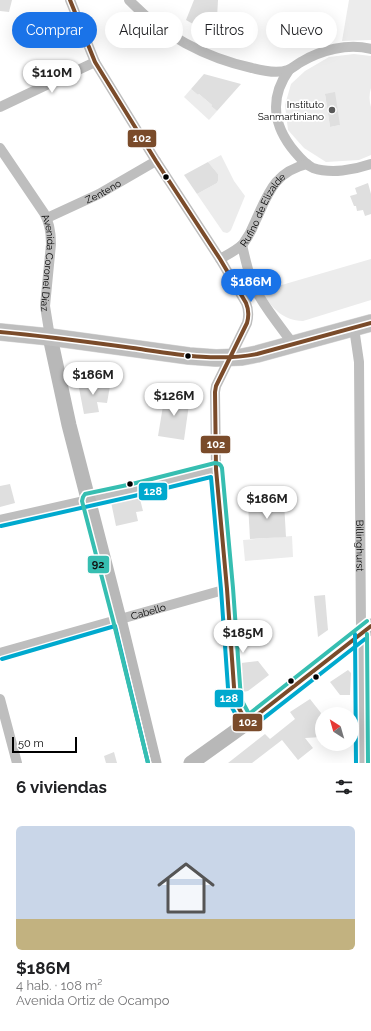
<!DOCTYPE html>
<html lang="es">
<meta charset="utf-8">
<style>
:root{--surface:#fff;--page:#f2f2f2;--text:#202124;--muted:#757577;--accent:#1a73e8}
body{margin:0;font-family:Raleway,sans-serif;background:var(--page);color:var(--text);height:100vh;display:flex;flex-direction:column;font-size:15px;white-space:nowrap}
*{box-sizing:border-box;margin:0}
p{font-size:13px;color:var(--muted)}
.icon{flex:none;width:22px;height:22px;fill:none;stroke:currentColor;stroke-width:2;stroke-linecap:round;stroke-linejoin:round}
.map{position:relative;height:763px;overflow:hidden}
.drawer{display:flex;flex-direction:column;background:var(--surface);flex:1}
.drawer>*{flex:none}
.guide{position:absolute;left:12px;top:12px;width:347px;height:36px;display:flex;gap:8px}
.needle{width:26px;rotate:323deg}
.controls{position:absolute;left:315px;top:707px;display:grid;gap:8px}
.controls a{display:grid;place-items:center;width:44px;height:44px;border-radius:50%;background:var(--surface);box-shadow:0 4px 16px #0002;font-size:20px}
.scale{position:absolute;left:12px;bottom:10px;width:65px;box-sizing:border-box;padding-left:4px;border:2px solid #000;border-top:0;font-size:11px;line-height:14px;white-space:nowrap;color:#000;-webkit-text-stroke:3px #fff;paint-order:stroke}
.price{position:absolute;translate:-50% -34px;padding:0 9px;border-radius:14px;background:#fff;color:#222;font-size:13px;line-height:26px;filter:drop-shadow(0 1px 2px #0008)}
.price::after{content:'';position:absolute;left:50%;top:24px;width:12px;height:9px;margin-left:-6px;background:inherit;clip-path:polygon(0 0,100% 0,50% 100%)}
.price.current{background:var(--accent);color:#fff}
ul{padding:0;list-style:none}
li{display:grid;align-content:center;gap:8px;height:212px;padding:0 16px}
li span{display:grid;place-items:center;height:124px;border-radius:6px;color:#555}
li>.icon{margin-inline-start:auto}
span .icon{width:72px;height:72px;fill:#fffc;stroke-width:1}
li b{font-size:17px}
h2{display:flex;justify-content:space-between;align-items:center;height:48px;padding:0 16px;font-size:17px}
.tag{padding:0 14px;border-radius:18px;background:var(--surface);box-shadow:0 4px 16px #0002;font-size:14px;line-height:36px}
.tag.current{background:var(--accent);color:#fff}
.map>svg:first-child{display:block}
</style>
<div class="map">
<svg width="371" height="763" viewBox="0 0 371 763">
<rect width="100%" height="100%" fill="#fff"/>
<g fill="#ececec" fill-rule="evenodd">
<path d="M349,0h22v40l-29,1z"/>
<path d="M354,54l17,2v32c-2,6 -2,13 0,19v48l-12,5 -33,2 -22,-14 -16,-18 -3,-25 6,-21 14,-13 24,-14zM325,94l15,31 -10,2z"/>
<path d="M191,89l7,6 1,-1 13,11 -1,1 6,5 -8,9 -25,-23z"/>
<path d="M221,155l13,26 11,15 -14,34 -2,2 -2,1 -4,-1 -26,-38 20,-11 1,-2v-7l-10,-12z"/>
<path d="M371,259v41l-68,21c-21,-1 -30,-12 -42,-30z"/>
<path d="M292,536l1,21 -48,4 -2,-21z"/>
</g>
<g fill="#dfdfdf">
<path d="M0,0h12l-3,12 -9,-1z"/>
<path d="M194,0h24l-2,37 -30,-17z"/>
<path d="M204,74l37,10 -24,27 -6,-5 1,-1 -13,-11 -1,1 -7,-6z"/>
<path d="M335,92l5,33 -10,2 -5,-33z"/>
<path d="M208,162l10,12v7l-1,2 -20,11 -13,-19z"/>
<path d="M368,183l3,11v20l-6,2 -2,-6 -6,1 -1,-5h-2l-4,-10 7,-2 -2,-6z"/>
<path d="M82,382l28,4 -3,17 -10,-1 2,10 -15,2 -5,-26v-4z"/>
<path d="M165,394l25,3 -6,43 -26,-4z"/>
<path d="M10,484l5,19 -15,4v-21z"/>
<path d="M139,495l4,16 -7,1 2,9 -22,5 -5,-24z"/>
<path d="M284,502l2,35 -36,2 -2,-35z"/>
<path d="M325,595l3,35 -10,7 -4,-41z"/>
<path d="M258,661l11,14 -21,16 -5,1 -2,-29z"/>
<path d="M348,670l3,3 -1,22h-10l-10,-13z"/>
<path d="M310,699l11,14 -2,5 3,4 -5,4 5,6v5l-17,1 8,10 -15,12 -16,-20 -30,23h-24l37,-29 5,5 25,-20 -5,-7z"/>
<path d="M114,752l3,11h-11l-2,-7z"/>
</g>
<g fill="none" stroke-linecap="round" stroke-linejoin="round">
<g stroke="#dbdbdb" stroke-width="18">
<path id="primary" d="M0,332l50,5 139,19 27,2 26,-1 15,-3 114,-31"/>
</g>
<g stroke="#bebebe" stroke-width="10">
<path d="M70,0l25,62 61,99 64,98 26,44c3,7 3,12 1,20l-31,63 -1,6 1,77 11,120 8,112 12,22"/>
<path d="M129,0c33,35 77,58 123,68 11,3 25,6 36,2 5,-2 9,-6 13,-8 20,-12 47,-19 70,-13"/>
<path d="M289,70c-20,28 -16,56 6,82 5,6 11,13 18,16 18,6 41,2 58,-4"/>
<path d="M0,107l95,-45"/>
<path id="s1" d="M0,148l44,65c6,10 7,20 7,31l-6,62 5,31"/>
<path id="s2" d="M47,218l52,-24 57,-33"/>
<path d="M242,245c3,13 6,27 11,40 10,21 26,40 41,60"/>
<path id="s3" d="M220,259c7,-4 17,-9 23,-15 5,-7 9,-14 12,-22 13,-28 19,-50 52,-58"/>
<path id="s4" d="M354,328l5,34 3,401"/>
<path d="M0,520l133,-30 83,-21"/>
<path id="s5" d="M0,653l227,-64"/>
<path d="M0,699l17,64"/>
</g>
<g stroke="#b8b8b8" stroke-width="15">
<path d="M50,337l19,88 50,194 35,144"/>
<path d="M191,763l56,-40 124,-97"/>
</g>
<use href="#primary" stroke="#bebebe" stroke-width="17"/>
<g stroke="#fff" stroke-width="7">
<g id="bus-1">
<path d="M70,0l25,62 61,99 64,98 26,44c3,7 3,13 1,20l-31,63 -1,6 1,77 11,120 8,112 12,22 124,-97"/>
<path d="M0,332c45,4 89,10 133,16 41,6 83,14 124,6l114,-31"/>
</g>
</g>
<g stroke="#fff" stroke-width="7">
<g id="bus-2">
<path d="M1,526l133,-30 77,-19 10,112 8,113 13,24 3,3 6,-1 114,-89"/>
<path d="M355,634l1,129"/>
<path d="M2,659l113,-33 33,137"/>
</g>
</g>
<g stroke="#fff" stroke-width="7">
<g id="bus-3">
<path d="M367,634l1,129"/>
<path d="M148,763l-35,-143 -31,-119 1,-4 2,-3 47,-10 83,-21c3,0 6,2 7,5l11,120 8,111 8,15 118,-93"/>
</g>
</g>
<use href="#bus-1" stroke="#7a4b2a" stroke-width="4"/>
<use href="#bus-2" stroke="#00a9ce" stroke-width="4"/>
<use href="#bus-3" stroke="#36beb1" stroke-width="4"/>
</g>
<circle fill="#595959" stroke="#fff" stroke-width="1.5" cx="332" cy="110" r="4"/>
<g fill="#000" stroke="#fff" stroke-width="1.5">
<circle cx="166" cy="177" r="3.5"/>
<circle cx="188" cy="356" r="3.5"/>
<circle cx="130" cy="484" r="3.5"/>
<circle cx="316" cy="677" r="3.5"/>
<circle cx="291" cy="681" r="3.5"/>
</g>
<g text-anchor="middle" stroke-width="3.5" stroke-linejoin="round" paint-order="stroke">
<g font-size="10" fill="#000" stroke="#fff" text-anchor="end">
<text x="324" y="108">Instituto<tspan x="324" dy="12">Sanmartiniano</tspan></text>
</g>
<g font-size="10" fill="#000" stroke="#fff">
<text dy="4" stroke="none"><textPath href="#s2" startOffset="62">Zenteno</textPath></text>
<text dy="4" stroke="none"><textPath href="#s3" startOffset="67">Rufino de Elizalde</textPath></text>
<text dy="4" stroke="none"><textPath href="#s1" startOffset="129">Avenida Coronel Díaz</textPath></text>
<text dy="4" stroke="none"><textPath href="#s4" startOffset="218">Billinghurst</textPath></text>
<text dy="4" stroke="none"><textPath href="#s5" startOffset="154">Cabello</textPath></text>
</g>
</g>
<g stroke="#fff" stroke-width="1.5">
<rect x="127" y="129" width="30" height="19" rx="4" fill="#7a4b2a"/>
<rect x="200" y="435" width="31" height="19" rx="4" fill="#7a4b2a"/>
<rect x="138" y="482" width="30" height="19" rx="4" fill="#00a9ce"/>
<rect x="87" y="555" width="23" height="19" rx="4" fill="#36beb1"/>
<rect x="214" y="689" width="30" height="19" rx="4" fill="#00a9ce"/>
<rect x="232" y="713" width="31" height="19" rx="4" fill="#7a4b2a"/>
</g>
<g font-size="11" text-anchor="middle" font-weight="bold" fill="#fff">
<text x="142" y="142">102</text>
<text x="216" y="448">102</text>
<text x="153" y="495">128</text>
<text x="229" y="702">128</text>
<text x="248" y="726">102</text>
</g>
<g font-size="11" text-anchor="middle" font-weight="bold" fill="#111">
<text x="98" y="568">92</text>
</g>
</svg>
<div class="controls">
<a><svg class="needle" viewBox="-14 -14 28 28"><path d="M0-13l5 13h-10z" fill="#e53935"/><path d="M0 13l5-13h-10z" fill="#757577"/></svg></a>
</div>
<div class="scale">50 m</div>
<b class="price" style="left:52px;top:94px">$110M</b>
<b class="price current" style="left:251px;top:303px">$186M</b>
<b class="price" style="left:93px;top:396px">$186M</b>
<b class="price" style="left:174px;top:417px">$126M</b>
<b class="price" style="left:267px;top:520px">$186M</b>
<b class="price" style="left:243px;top:654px">$185M</b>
<div class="guide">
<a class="tag current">Comprar</a>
<a class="tag">Alquilar</a>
<a class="tag">Filtros</a>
<a class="tag">Nuevo</a>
</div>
</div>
<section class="drawer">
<h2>6 viviendas<svg class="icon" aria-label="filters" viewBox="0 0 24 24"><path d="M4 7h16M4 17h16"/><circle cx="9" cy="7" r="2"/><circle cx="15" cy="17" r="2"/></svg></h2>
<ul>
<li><span style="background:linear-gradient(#c9d6e8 75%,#c2b280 0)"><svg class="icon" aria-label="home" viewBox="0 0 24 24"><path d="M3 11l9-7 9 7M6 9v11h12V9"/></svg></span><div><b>$186M</b><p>4 hab. · 108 m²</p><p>Avenida Ortiz de Ocampo</p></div></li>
</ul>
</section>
